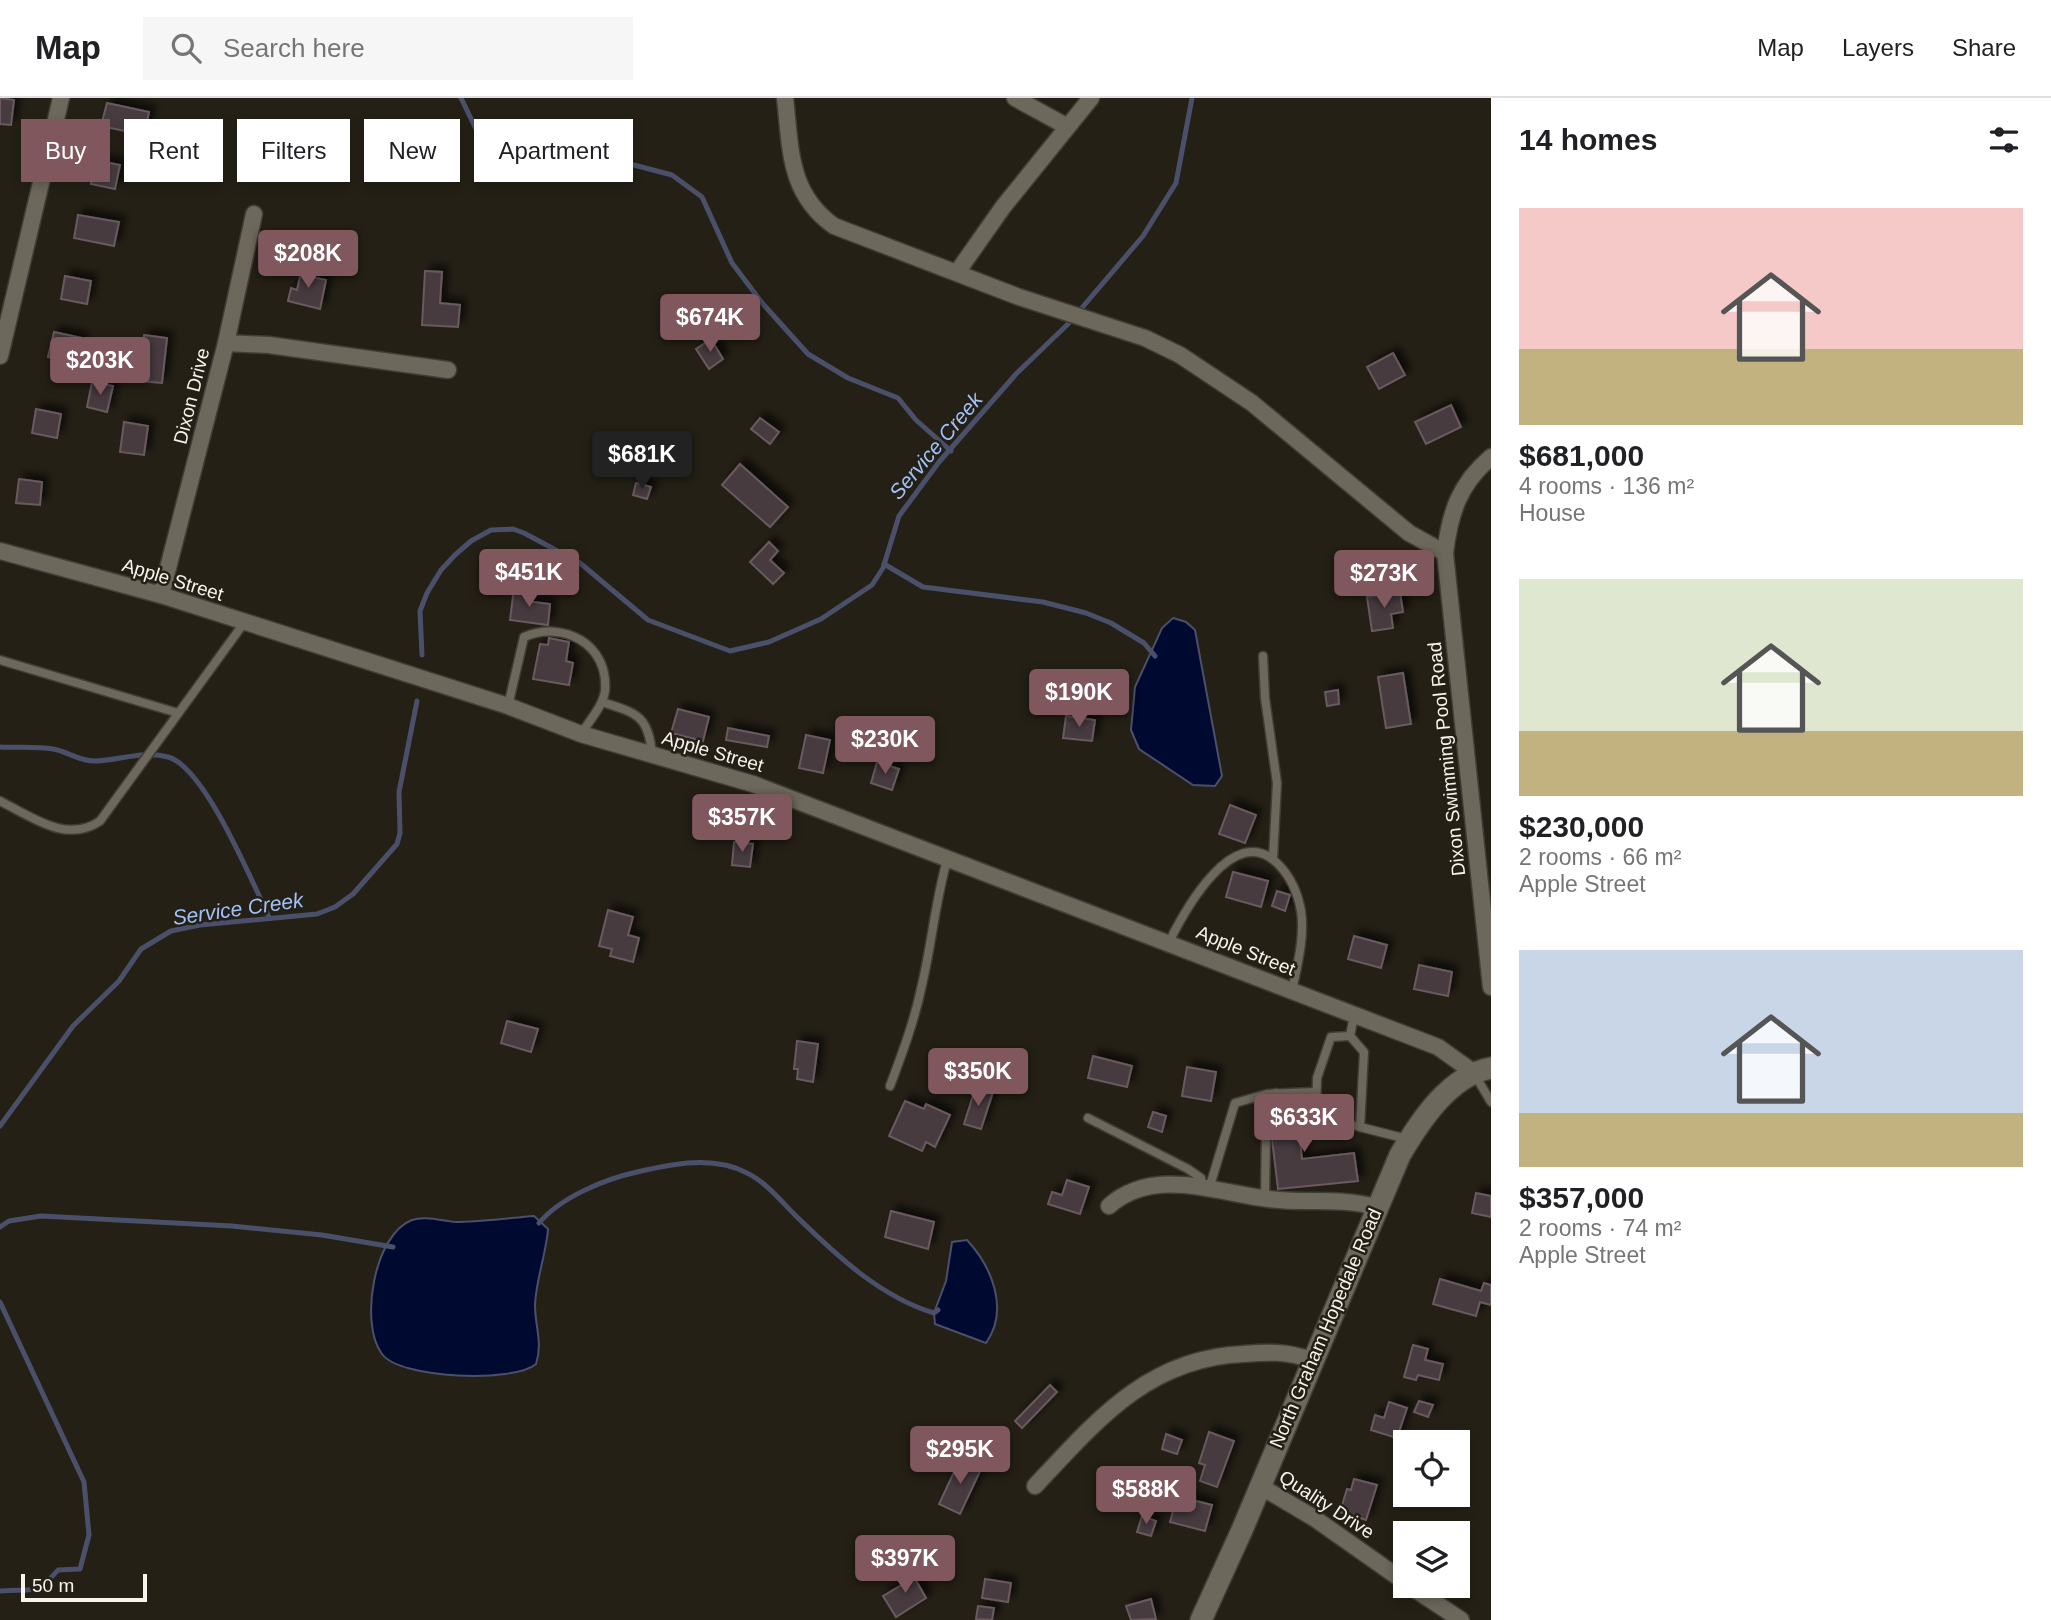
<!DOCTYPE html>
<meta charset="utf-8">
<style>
:root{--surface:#fff;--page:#f6f6f6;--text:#202124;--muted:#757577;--line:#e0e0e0;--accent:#7f575d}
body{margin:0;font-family:Helvetica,sans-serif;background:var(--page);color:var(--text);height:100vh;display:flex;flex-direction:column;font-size:26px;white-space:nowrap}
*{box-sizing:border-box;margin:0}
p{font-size:23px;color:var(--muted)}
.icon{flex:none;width:38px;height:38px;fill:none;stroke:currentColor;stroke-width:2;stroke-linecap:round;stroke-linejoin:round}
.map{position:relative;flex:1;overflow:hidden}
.sheet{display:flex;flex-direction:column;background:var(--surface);width:560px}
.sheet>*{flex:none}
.hud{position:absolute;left:21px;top:21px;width:665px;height:63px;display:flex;gap:14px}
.fabs{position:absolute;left:1393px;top:1332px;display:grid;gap:14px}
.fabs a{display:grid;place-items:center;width:77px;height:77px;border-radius:0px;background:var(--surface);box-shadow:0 4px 10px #0003;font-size:35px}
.scale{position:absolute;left:21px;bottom:18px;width:126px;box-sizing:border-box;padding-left:7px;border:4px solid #f7f4ed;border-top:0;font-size:19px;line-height:24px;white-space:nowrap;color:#f7f4ed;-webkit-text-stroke:5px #242016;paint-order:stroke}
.price{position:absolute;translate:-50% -60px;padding:0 16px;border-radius:7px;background:var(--accent);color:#fff;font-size:23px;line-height:46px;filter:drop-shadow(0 2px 4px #0008)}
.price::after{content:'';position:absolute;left:50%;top:42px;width:21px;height:16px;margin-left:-10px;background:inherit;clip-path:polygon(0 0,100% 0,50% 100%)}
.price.on{background:#222;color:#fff}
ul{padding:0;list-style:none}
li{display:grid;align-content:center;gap:14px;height:371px;padding:0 28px}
li span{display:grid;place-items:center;height:217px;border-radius:0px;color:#555}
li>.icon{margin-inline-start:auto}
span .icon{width:126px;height:126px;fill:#fffc;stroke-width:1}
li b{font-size:30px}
h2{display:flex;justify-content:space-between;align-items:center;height:84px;padding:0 28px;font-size:30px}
.tag{padding:0 24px;border-radius:0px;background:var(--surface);box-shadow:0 4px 10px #0003;font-size:24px;line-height:63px}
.tag.on{background:var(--accent);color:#fff}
header{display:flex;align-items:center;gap:42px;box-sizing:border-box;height:98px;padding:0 35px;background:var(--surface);border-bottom:2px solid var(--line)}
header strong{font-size:33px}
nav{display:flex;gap:38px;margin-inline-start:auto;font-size:24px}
.search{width:490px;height:63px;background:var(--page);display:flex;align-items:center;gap:18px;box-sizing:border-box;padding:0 24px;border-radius:0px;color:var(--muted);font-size:26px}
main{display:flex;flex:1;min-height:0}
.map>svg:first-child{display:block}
</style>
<header>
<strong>Map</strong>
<div class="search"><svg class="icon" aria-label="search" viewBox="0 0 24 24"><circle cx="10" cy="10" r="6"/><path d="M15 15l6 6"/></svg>Search here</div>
<nav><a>Map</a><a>Layers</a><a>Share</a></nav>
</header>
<main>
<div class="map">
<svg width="1491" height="1522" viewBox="0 0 1491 1522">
<defs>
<filter id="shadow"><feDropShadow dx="6" dy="-6" stdDeviation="3.5" flood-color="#0009"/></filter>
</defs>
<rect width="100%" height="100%" fill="#242016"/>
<g fill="#000930" stroke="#4a5069" stroke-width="2">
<path d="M1173,520l13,4 9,8 27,146 -7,10 -22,-1 -54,-36 -8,-19 4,-43 27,-59z"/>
<path d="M534,1118l14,13c-2,26 -12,50 -13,76 0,22 8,38 1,59 -22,19 -136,15 -154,-10 -23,-30 -8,-120 30,-134 14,-5 33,2 48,2 25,-1 50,-4 74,-6z"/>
<path d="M967,1142c24,26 43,69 19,103l-51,-19 -1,-11 12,-32 6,-39z"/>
</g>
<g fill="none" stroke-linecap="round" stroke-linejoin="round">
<g stroke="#4a5069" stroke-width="5">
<path d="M461,0l15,31 37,26 121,10 38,10 30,22 30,66 31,41 45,50 40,24 50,20 18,22 35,31"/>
<path d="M884,466l39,23 120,15 43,11 25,10 33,20 11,13"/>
<path d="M422,557l-2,-44 7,-18 14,-23 14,-15 16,-14 20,-11 22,-1 11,4 56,30 68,57 82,31 39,-9 52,-23 51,-34 11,-17 16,-52 40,-54 77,-88 53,-51 74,-87 33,-53 16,-85"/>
<path d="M0,649c17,1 36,-1 53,2 14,2 25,12 41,12 25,0 48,-11 74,-4 37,10 84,125 101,160"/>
<path d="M0,1028l73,-100 46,-45 22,-32 30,-18 29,-6 117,-11 18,-7 18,-13 44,-50 3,-11 -1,-41 18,-91"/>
<path d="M539,1125c22,-26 66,-44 98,-51 35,-8 76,-17 110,1 19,9 34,28 48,42 40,39 85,82 139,98l4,-3"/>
<path d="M0,1129l9,-6 32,-5 191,10 90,9 71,12"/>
<path d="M0,1204l84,180 5,53 -9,34 -22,1c-23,27 -27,18 -58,21"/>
</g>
</g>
<g fill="#473b40" stroke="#675a5f" stroke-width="2" filter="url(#shadow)">
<path d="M0,0l14,2 -3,25 -11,-1z"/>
<path d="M107,5l42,9 -5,23 -43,-9z"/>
<path d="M95,62l25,5 -5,24 -24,-5z"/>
<path d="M78,117l41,7 -5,24 -40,-8z"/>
<path d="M302,170l11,3 -1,6 14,3 -6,29 -32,-8 3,-13 6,2z"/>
<path d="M425,173l17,1 -2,31 20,2 -2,22 -36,-2z"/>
<path d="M65,178l26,5 -4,23 -26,-5z"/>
<path d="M685,206l13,19 -13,10 -14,-20z"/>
<path d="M54,234l28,6 -6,25 -28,-6z"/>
<path d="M144,237l23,3 -5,45 -23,-2z"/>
<path d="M711,241l12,20 -14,10 -13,-20z"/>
<path d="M1393,255l12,22 -26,14 -12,-22z"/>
<path d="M92,284l21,4 -6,26 -20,-5z"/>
<path d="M1451,307l10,22 -35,17 -11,-22z"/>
<path d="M36,311l25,5 -4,24 -25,-5z"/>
<path d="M760,320l19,14 -9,12 -19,-15z"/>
<path d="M124,324l24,4 -4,29 -24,-3z"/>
<path d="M740,366l48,43 -18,20 -48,-42z"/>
<path d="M19,381l23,3 -2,23 -24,-2z"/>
<path d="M636,385l15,4 -4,12 -14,-4z"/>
<path d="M769,444l9,9 -8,9 14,13 -11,11 -23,-22z"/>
<path d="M514,490l13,1 -1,12 24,3 -2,21 -38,-5z"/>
<path d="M1400,494l3,20 -12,2 2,14 -21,3 -5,-34z"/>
<path d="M549,540l20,4 -3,19 7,2 -4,22 -36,-6 7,-35 8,1z"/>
<path d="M1403,575l8,51 -25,4 -8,-51z"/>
<path d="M1338,592l1,14 -12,2 -2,-14z"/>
<path d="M678,611l31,8 -6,24 -32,-8z"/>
<path d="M1066,618l29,4 -3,21 -29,-3z"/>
<path d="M728,630l41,8 -2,11 -41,-7z"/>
<path d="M806,637l24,5 -7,33 -24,-5z"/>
<path d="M877,664l22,7 -7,21 -21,-7z"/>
<path d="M1230,707l26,10 -11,28 -26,-9z"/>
<path d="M734,744l19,2 -3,23 -18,-2z"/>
<path d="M1233,774l35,9 -7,26 -35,-10z"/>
<path d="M1277,793l13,4 -5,16 -13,-5z"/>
<path d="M608,812l25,7 -5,18 11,3 -6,24 -23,-6 2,-7 -13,-3z"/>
<path d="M1354,838l33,9 -6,23 -33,-9z"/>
<path d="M1419,867l33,7 -4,24 -34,-7z"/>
<path d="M507,923l31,8 -7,23 -30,-9z"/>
<path d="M797,943l21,3 -5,38 -16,-3 1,-10h-4z"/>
<path d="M1093,958l39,10 -5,21 -39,-9z"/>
<path d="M1187,969l29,5 -5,29 -29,-5z"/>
<path d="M976,988l17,6 -12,37 -17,-5z"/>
<path d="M905,1003l19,8 2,-5 24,11 -15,32 -9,-5 -4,9 -33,-15z"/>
<path d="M1279,1003l29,2 -9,27 3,29 52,-6 4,28 -80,8 -7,-58z"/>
<path d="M1153,1014l13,4 -4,16 -14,-5z"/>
<path d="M1067,1082l22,7 -9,27 -32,-10 4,-12 10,3z"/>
<path d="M1476,1095l15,3v21l-19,-4z"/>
<path d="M891,1113l43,11 -6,27 -43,-12z"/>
<path d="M1440,1181l41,12 3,-8 7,2v20l-11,-3 -4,14 -43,-12z"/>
<path d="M1413,1247l15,4 -3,11 18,4 -4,16 -21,-5 -2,5 -12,-3z"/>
<path d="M1050,1287l7,7 -35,36 -7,-7z"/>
<path d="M1419,1303l14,4 -5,12 -14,-5z"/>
<path d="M1389,1304l18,6 -10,30 -26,-8 4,-15 9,3z"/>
<path d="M1209,1334l25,9 -17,46 -17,-6 5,-16 -6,-2z"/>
<path d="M1166,1336l16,6 -5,14 -15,-5z"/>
<path d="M961,1359l21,10 -22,47 -21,-10z"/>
<path d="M1354,1381l23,6 -11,35 -26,-8 7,-23 4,1z"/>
<path d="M1177,1398l35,9 -7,26 -35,-9z"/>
<path d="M1142,1418l14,5 -5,15 -14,-4z"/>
<path d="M910,1472l16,28 -30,19 -13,-21 20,-12 -4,-8z"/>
<path d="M985,1481l26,4 -3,19 -26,-4z"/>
<path d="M1151,1501l5,20 -25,1 -5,-14z"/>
<path d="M978,1508l16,2 -2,12 -16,-1z"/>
</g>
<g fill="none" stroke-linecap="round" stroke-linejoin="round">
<g stroke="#403d36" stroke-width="11">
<g id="lane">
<path d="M1263,558l2,42 12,85 -4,76"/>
<path d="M0,562l178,53"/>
<path d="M602,604c35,11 47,14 50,53"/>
<path d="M508,608l16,-69c39,-17 85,7 81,54 -2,15 -16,30 -24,43"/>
<path d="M0,703c32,16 67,43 100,20l144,-198"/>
<path d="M1169,844c15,-30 65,-123 109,-78 12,12 20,30 23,47 4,25 -4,56 -9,80"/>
<path d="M1354,918l-4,20 14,16 -4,75 47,12"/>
<path d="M1350,938l-19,1 -14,41 -1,37 44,12"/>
<path d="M1475,977l16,27"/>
<path d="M890,988c12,-32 24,-64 31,-97 11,-44 14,-89 27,-132"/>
<path d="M1088,1020l100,51 13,9 1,10"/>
<path d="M1209,1091l26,-86 32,-9 49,-2"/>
<path d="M1265,1101l1,-68 10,-38"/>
</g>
</g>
<g stroke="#403d36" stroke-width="19">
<g id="street">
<path d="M785,0c6,51 3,95 49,128l185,71 126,41 35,17 72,48 157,130 36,20"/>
<path d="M1015,0l51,28"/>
<path d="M958,173l45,-64 88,-109"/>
<path d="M226,245l43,2 179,25"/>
<path d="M0,258l61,-258"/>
<path d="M1491,359c-32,27 -41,56 -46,96l46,434"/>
<path d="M0,453l161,44 347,111 73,28 172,50 685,263 35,25"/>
<path d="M161,497l65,-252 28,-129"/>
<path d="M1109,1108c45,-40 108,-13 160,-7 35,5 72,-2 106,8"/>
<path d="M1035,1388c61,-65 113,-128 208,-132 25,-2 44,-3 68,6"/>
<path d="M1260,1388l54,32 91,64"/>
<path d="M1410,1488l51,34"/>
</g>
</g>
<g stroke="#403d36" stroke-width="24">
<path id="secondary" d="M1201,1522l41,-90 158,-375c20,-34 50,-80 91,-87"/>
</g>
<use href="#lane" stroke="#6c685c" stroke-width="8"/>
<use href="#street" stroke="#6c685c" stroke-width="16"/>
<use href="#secondary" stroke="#6c685c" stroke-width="21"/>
</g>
<g text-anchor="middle" stroke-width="5" stroke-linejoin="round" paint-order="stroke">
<g font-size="19" fill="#f7f4ed" stroke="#242016">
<text transform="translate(191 298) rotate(-76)" y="7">Dixon Drive</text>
<text transform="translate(173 481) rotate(17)" y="7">Apple Street</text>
<text transform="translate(713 653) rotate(16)" y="7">Apple Street</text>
<text transform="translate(1446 661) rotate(-96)" y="7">Dixon Swimming Pool Road</text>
<text transform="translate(1246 852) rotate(22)" y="7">Apple Street</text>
<text transform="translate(1325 1230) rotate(-67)" y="7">North Graham Hopedale Road</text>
<text transform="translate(1327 1406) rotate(33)" y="7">Quality Drive</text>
</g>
<g font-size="21" font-style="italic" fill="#a0c1f9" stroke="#242016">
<text transform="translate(936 348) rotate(-50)" y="7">Service Creek</text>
<text transform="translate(238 811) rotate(-8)" y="7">Service Creek</text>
</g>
</g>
</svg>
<div class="fabs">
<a><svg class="icon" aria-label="locate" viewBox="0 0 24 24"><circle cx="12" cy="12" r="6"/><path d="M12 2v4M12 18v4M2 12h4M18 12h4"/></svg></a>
<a><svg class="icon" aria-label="layers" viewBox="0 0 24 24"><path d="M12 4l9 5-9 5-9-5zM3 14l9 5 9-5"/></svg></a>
</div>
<div class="scale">50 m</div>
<b class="price" style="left:308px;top:192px">$208K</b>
<b class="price" style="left:710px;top:256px">$674K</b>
<b class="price" style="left:100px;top:299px">$203K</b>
<b class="price on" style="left:642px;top:393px">$681K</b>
<b class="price" style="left:529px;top:511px">$451K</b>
<b class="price" style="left:1384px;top:512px">$273K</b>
<b class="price" style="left:1079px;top:631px">$190K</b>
<b class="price" style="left:885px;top:678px">$230K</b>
<b class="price" style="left:742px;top:756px">$357K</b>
<b class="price" style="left:978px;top:1010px">$350K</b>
<b class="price" style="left:1304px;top:1056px">$633K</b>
<b class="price" style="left:960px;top:1388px">$295K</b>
<b class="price" style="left:1146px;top:1428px">$588K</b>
<b class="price" style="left:905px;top:1497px">$397K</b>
<div class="hud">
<a class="tag on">Buy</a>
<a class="tag">Rent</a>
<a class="tag">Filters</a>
<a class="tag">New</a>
<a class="tag">Apartment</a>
</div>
</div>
<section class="sheet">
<h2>14 homes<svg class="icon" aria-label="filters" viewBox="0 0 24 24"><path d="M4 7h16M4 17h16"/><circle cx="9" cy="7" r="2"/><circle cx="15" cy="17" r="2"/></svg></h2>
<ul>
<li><span style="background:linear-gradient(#f6c9c9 65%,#c2b280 0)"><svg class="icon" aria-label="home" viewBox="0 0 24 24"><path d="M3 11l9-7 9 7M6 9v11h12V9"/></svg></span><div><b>$681,000</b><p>4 rooms · 136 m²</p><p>House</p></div></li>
<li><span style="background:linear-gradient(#dfe7d0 70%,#c2b280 0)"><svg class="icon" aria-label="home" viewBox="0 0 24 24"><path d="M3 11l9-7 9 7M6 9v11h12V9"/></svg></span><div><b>$230,000</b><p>2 rooms · 66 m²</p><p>Apple Street</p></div></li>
<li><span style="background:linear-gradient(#c9d6e8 75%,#c2b280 0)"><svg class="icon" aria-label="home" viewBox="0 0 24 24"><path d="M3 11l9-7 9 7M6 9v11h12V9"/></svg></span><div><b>$357,000</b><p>2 rooms · 74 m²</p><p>Apple Street</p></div></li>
</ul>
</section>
</main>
